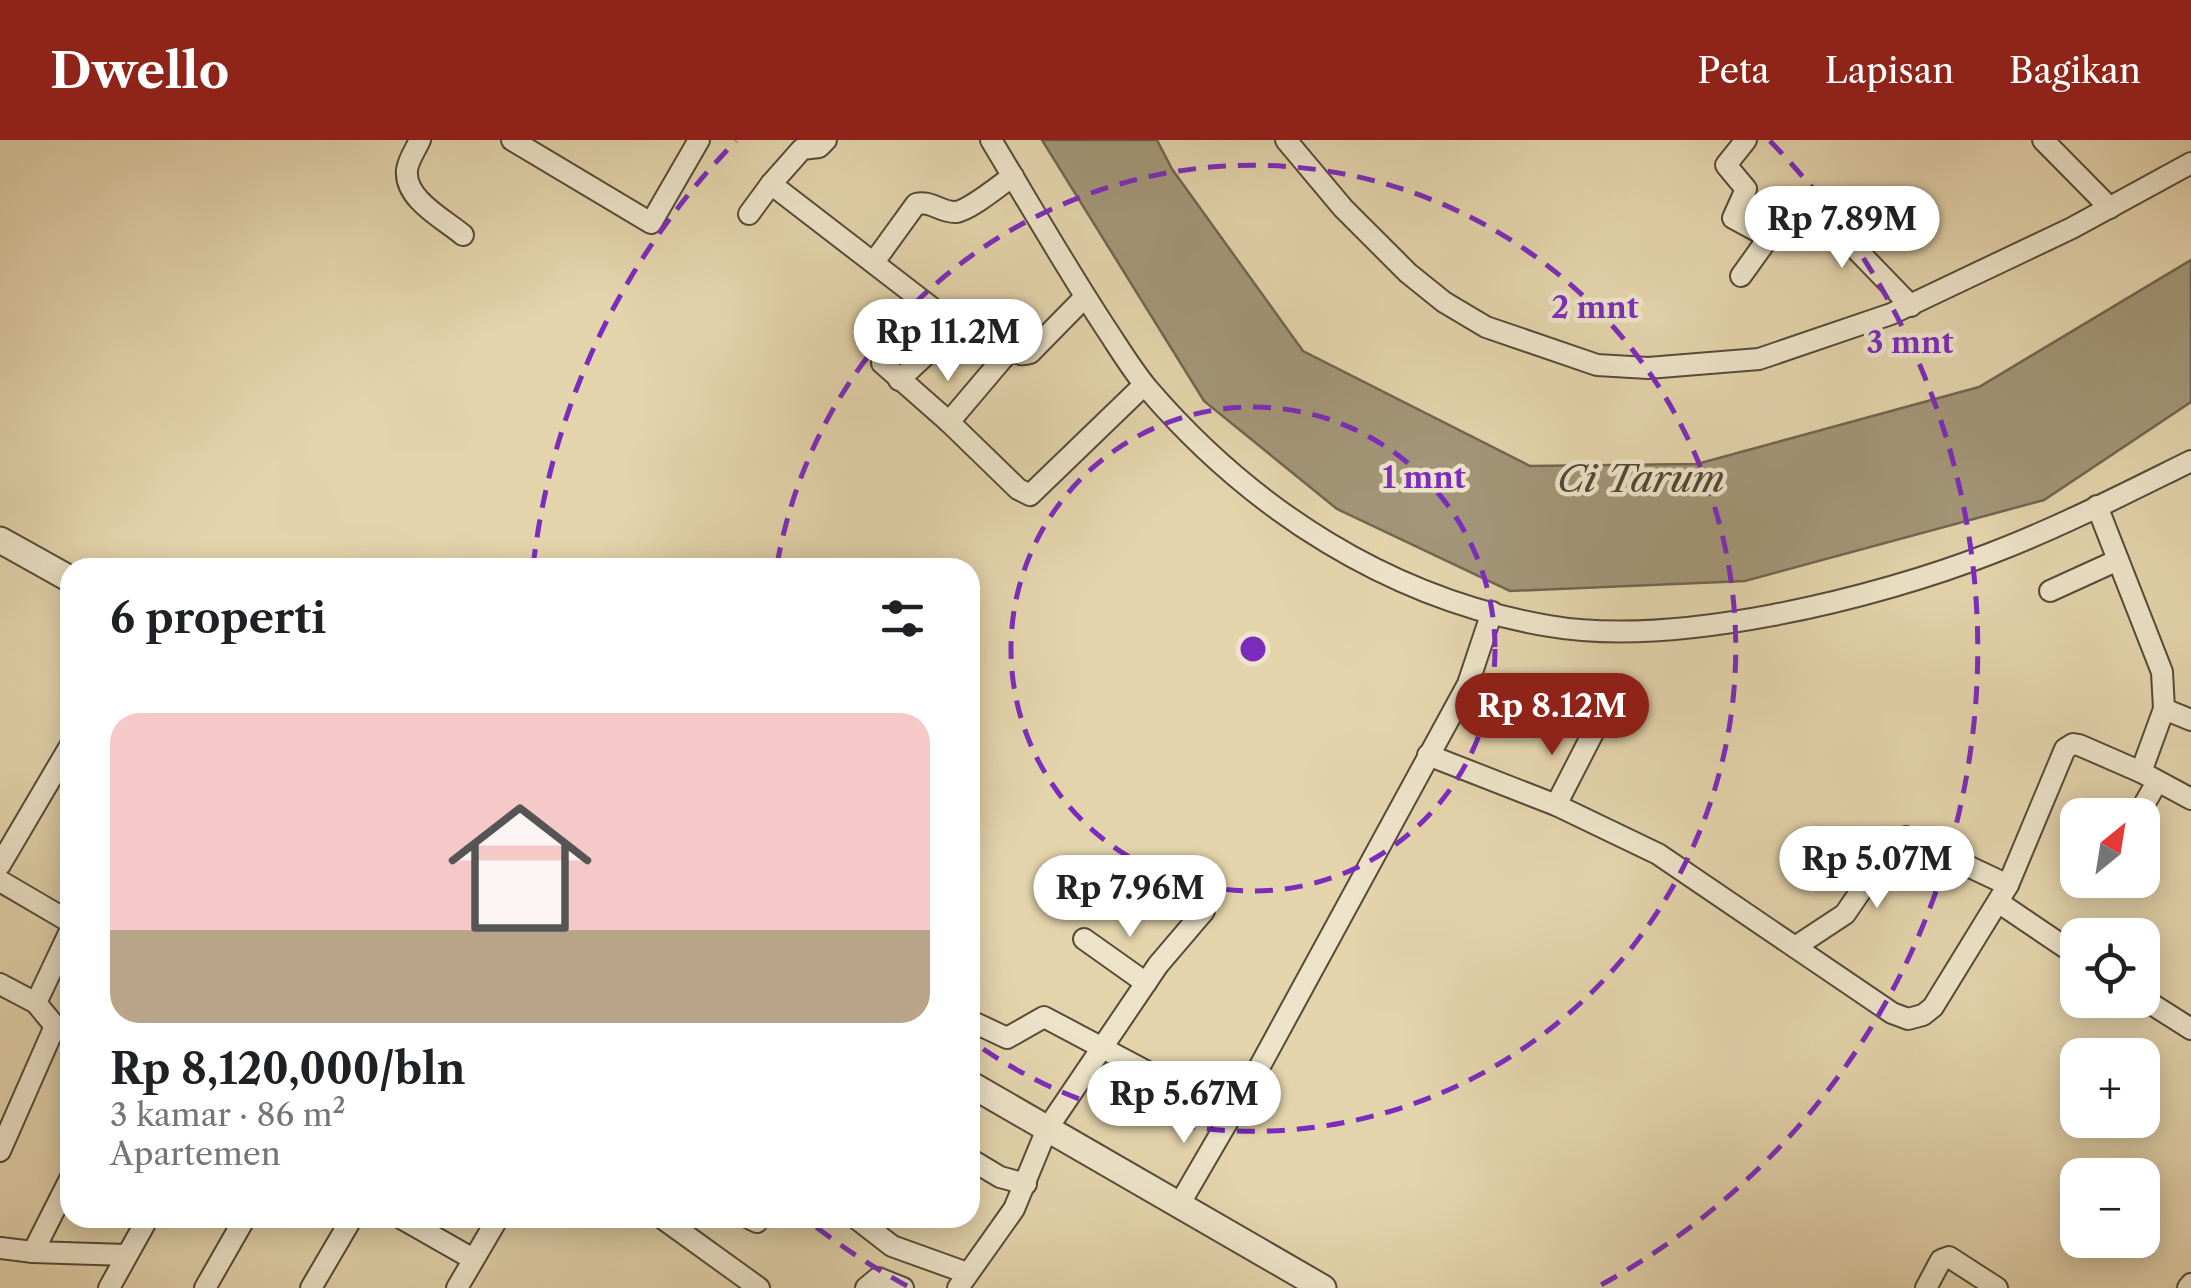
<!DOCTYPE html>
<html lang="id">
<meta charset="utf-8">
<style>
:root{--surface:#fff;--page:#f2f2f2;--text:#202124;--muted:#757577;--accent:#8f2418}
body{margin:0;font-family:"Libre Caslon Text",serif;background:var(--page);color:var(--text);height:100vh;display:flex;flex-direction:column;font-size:38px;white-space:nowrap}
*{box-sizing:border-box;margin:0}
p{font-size:32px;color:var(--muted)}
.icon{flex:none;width:55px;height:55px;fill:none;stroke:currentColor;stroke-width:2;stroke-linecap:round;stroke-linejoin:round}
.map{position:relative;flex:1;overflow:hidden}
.panel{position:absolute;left:60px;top:418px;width:920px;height:670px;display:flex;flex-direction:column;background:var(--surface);border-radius:30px;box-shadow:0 5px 25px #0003}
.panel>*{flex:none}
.needle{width:65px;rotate:30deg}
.buttons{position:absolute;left:2060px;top:658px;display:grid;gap:20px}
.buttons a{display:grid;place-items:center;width:100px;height:100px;border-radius:20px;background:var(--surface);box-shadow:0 5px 25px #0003;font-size:50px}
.price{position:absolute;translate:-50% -85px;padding:0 22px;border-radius:35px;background:#fff;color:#222;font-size:32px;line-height:65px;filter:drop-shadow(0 2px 5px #0008)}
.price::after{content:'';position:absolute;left:50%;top:60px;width:30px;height:22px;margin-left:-15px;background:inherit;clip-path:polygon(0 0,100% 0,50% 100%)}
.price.on{background:var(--accent);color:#fff}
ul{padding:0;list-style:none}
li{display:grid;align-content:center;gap:20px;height:530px;padding:0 50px}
li span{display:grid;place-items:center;height:310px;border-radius:30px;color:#555}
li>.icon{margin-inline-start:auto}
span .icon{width:180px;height:180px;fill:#fffc;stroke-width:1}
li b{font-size:42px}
h2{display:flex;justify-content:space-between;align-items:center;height:120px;padding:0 50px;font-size:42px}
header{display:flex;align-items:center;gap:60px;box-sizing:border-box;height:140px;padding:0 50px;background:var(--accent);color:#fff}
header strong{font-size:48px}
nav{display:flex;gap:55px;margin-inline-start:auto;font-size:35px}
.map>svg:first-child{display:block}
</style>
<header>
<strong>Dwello</strong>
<nav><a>Peta</a><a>Lapisan</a><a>Bagikan</a></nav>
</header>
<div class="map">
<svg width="2191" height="1148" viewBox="0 0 2191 1148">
<rect width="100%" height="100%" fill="#e4d4ac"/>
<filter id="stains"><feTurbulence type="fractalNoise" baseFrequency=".002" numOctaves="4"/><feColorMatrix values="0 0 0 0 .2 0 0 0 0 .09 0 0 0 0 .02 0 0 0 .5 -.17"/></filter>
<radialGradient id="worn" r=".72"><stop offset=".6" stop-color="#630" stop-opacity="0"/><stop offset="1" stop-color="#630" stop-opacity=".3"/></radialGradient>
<path fill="#a39678" stroke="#716650" stroke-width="2.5" d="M1042,0h115l15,29 131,182 227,115 167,-2 282,-77 212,-127v142l-147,98 -299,81 -235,10 -173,-82 -133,-108z"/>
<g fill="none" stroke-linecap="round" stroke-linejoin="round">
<g stroke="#564b39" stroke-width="24">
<g id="minor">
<path d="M420,0c-4,9 -12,20 -13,30 -3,29 37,49 56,65"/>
<path d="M512,0l139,83 48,-83"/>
<path d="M991,0c38,63 74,126 114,187 14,21 27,43 43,62 104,121 242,210 401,237 125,22 326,-27 443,-73 68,-26 134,-60 199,-92"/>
<path d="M1286,0l57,68 65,65 36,29 42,25 111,38 51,3 111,-9 132,-45 181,-86 119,-65"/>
<path d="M1746,0l-20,25 20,24 -13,29 35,19"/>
<path d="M2043,0l67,68"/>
<path d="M771,44l31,-35 17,-2 7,-7"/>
<path d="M749,74l22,-30 200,154c17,11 20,3 34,9 12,4 12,10 25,6l55,-56"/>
<path d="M874,122l42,-58c15,-4 25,9 40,8 14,-2 44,-27 57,-36"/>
<path d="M1741,136l53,-74 57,42 60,62"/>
<path d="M882,223l67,59 61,-72"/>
<path d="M899,240l33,-31"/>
<path d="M949,282l69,67 12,6 114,-110"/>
<path d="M2097,366l65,166 2,37 27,11"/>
<path d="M2050,451l68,-31"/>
<path d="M2164,569l-23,63 50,27"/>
<path d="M1428,615l128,50 102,49 234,159 16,6 15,-4 10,-8 75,-122 57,-136 8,-5 6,1 62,27"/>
<path d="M1556,665l37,-72"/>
<path d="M2138,675l19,-33"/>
<path d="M0,725l70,-119"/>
<path d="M0,741l70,41"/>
<path d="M1998,762l80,54"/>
<path d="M1084,799l62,44"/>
<path d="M1795,807l50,-33 26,-38 35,-39 102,48"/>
<path d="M0,844l36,19 19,23 15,9"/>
<path d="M2142,858l49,31"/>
<path d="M36,863l34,-72"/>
<path d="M975,883l32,15 37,-21 115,61"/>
<path d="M0,1011l55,-125"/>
<path d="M970,1019l30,18 26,7"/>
<path d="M1179,1065l82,-141 207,-380 24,-72"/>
<path d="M401,1078l72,41"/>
<path d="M662,1078l97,70"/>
<path d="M749,1078l8,4"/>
<path d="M856,1078l36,28 75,27"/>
<path d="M0,1108l33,4 93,3"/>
<path d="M33,1112l37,-73"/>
<path d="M109,1148l39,-70"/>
<path d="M205,1148l40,-70"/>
<path d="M311,1148l41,-70"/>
<path d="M457,1148l41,-70"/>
<path d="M866,1148l12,-10 25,10"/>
<path d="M958,1148l56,-79 33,-80 111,-164 46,-54"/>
<path d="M1926,1148l15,-28 8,-3 48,31"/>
<path d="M2188,1148l3,-4"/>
</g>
</g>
<g stroke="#564b39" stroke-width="29">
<g id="tertiary">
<path d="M0,400l70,39"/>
<path d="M970,944l353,204"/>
</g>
</g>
<use href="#minor" stroke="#ede3c9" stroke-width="20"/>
<use href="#tertiary" stroke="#ede3c9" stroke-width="25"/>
</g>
<g fill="none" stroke="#7b2cbf" stroke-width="5" stroke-dasharray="18 12">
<circle cx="1253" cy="509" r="242"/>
<path d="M777 425A483 483 0 1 1 973 902"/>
<path d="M907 1146A725 725 0 0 1 807 1080M533 427A725 725 0 0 1 736 1M1770 1A725 725 0 0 1 1599 1146"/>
</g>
<g text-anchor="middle" stroke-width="9" stroke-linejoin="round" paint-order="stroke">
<g font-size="38" font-style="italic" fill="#524736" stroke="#ede3c9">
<text x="1641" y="352">Ci Tarum</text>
</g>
</g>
<circle cx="1253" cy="509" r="15" fill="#7b2cbf" stroke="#ede3c9" stroke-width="5"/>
<g font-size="30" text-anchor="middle" font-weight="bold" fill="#7b2cbf" stroke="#ede3c9" stroke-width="9" stroke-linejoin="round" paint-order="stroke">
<text x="1595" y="178">2 mnt</text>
<text x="1910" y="213">3 mnt</text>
<text x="1424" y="348">1 mnt</text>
</g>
<rect width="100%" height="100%" filter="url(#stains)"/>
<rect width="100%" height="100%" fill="url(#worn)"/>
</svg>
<div class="buttons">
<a><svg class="needle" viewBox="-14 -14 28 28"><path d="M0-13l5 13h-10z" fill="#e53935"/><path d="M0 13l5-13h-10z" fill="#757577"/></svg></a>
<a><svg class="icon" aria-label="locate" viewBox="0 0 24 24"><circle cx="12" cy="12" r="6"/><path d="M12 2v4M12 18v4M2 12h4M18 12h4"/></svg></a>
<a>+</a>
<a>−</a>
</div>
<b class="price" style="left:1842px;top:131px">Rp 7.89M</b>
<b class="price" style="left:948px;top:244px">Rp 11.2M</b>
<b class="price on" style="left:1552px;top:618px">Rp 8.12M</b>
<b class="price" style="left:1877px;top:771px">Rp 5.07M</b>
<b class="price" style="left:1130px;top:800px">Rp 7.96M</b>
<b class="price" style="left:1184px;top:1006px">Rp 5.67M</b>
<section class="panel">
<h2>6 properti<svg class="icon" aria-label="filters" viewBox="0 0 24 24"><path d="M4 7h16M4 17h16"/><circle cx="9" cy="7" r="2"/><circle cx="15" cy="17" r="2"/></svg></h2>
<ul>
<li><span style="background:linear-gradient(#f6c9c9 70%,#b9a48a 0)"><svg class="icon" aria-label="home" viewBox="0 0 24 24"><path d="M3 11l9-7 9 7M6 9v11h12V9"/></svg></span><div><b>Rp 8,120,000/bln</b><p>3 kamar · 86 m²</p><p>Apartemen</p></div></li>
</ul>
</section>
</div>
